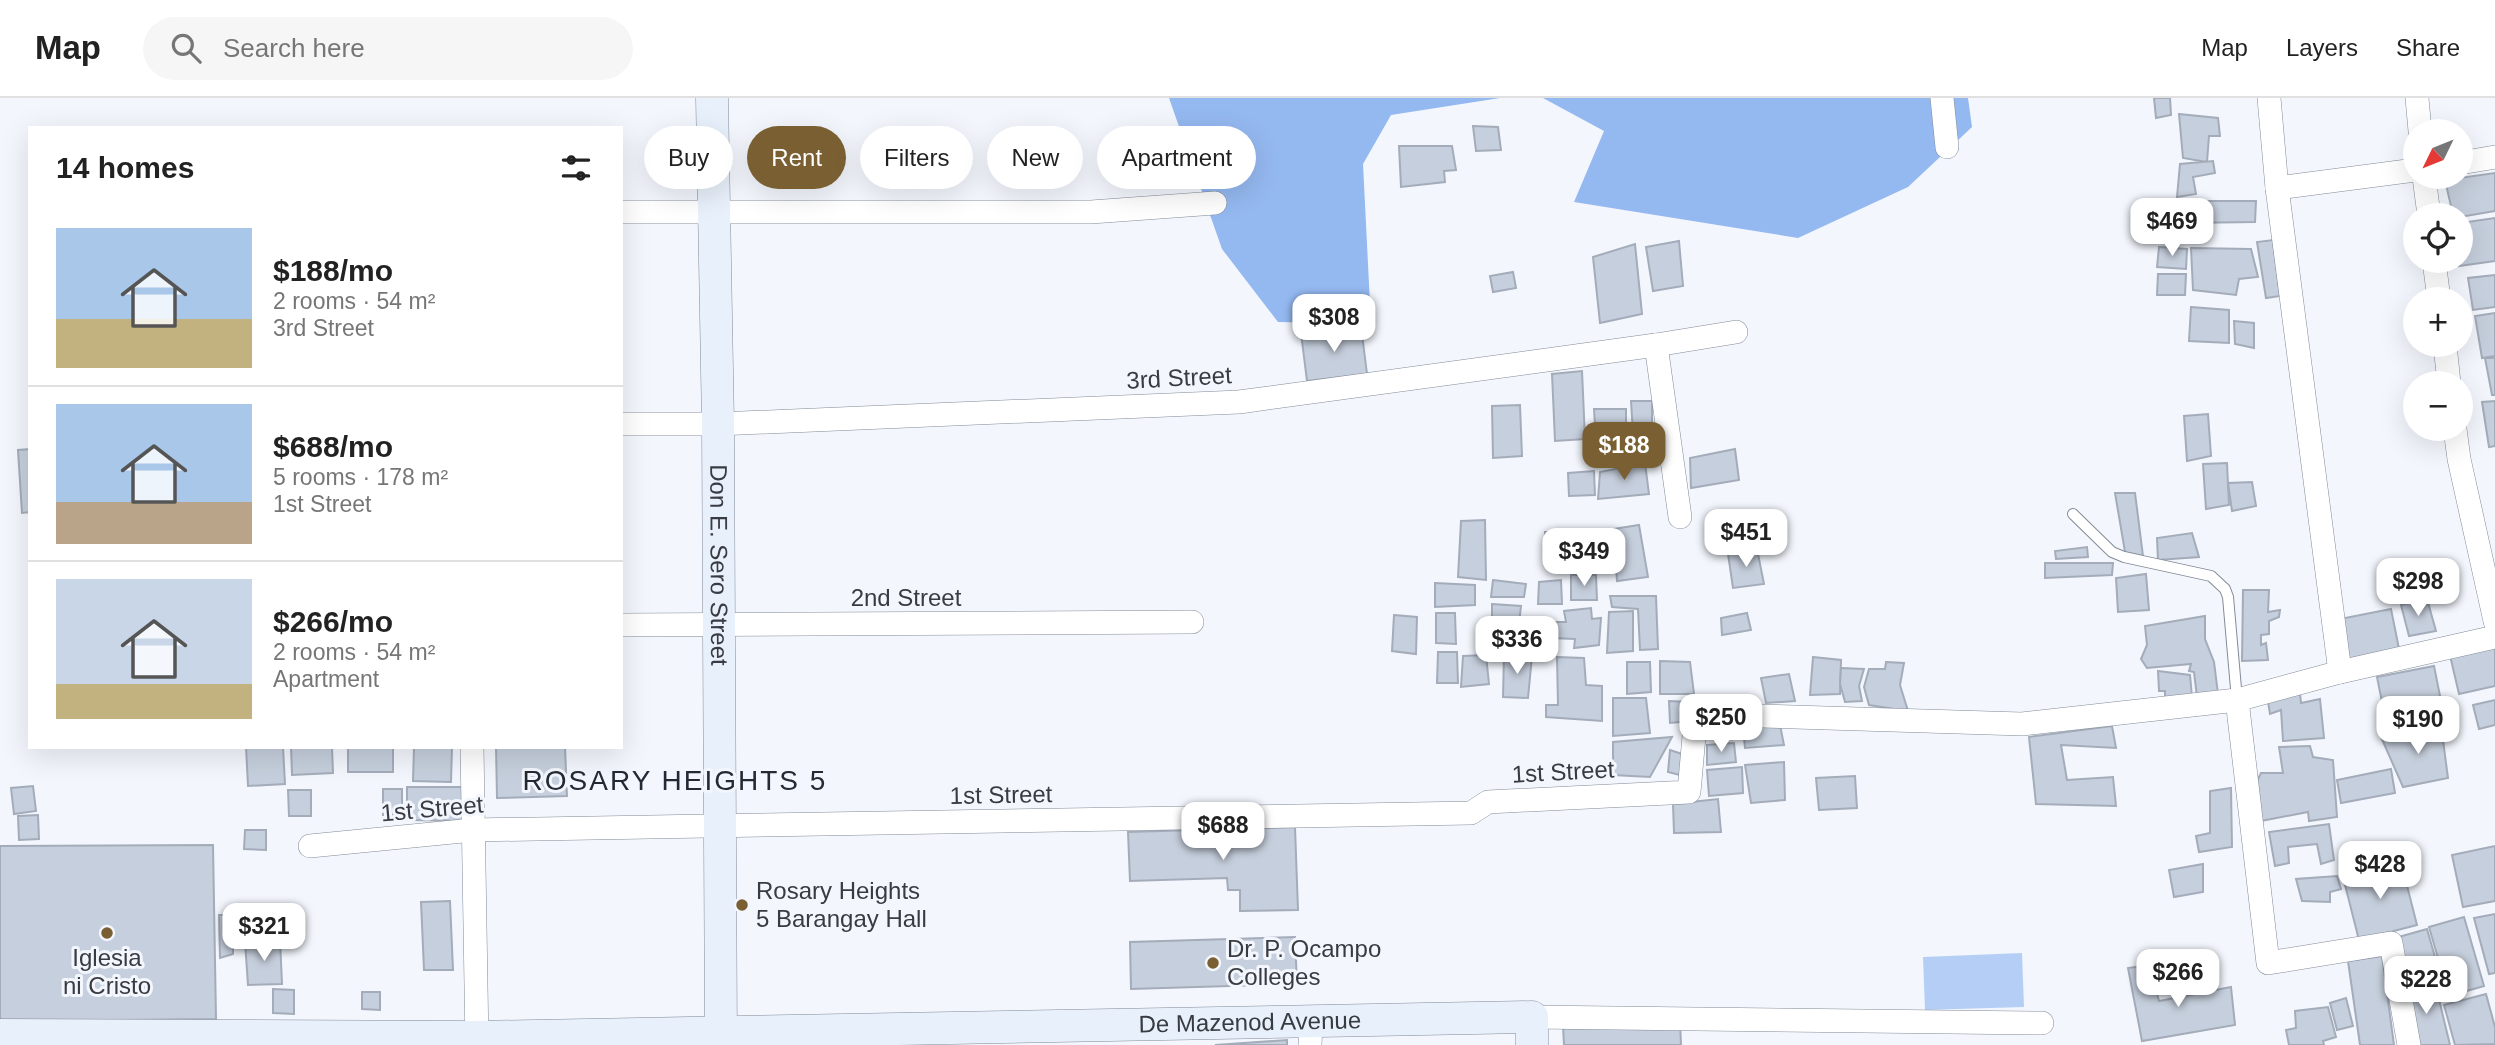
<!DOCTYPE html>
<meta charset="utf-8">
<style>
:root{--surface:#fff;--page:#f6f6f6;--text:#222;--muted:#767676;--line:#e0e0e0;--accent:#795f31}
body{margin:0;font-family:Helvetica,sans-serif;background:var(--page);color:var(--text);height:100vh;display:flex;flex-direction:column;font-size:26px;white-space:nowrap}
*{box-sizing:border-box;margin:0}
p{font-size:23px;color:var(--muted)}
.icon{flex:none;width:38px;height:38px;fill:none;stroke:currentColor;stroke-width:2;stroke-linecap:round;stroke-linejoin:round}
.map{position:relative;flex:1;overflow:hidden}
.side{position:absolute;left:28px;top:28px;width:595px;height:623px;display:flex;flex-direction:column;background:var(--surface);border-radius:0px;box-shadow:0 7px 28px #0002}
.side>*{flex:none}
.banner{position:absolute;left:644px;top:28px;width:665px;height:63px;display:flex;gap:14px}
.needle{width:46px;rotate:227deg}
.fabs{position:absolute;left:2403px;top:21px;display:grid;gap:14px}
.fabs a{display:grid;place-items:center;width:70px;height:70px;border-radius:50%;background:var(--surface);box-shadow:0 7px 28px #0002;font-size:35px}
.price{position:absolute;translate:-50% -60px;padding:0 16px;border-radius:14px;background:#fff;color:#222;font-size:23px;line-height:46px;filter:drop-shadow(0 2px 4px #0008)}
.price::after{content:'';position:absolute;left:50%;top:42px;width:21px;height:16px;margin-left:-10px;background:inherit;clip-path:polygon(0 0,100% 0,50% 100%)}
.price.active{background:var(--accent);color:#fff}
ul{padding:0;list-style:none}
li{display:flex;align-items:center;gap:21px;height:175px;padding:0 28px}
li+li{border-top:2px solid var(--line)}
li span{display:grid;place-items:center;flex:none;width:196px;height:140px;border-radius:0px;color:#555}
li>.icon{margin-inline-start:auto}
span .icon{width:84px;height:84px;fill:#fffc;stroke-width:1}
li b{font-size:30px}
h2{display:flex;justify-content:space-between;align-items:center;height:84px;padding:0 28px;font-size:30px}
.tag{padding:0 24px;border-radius:32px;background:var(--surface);box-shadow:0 7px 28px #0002;font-size:24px;line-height:63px}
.tag.active{background:var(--accent);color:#fff}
header{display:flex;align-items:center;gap:42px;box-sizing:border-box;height:98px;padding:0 35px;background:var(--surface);border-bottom:2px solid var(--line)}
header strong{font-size:33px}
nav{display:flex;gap:38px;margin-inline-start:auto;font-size:24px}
.search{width:490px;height:63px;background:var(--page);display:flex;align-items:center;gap:18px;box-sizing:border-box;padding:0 24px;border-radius:38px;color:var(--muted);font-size:26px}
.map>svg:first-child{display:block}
</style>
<header>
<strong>Map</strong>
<div class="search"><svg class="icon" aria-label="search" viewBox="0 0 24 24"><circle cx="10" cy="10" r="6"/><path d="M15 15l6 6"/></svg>Search here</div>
<nav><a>Map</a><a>Layers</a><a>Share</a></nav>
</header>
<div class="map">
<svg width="2495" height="947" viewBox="0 0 2495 947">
<rect width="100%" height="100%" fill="#f3f7fd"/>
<path fill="#b5cef6" d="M2022,855l2,54 -99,3 -2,-53z"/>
<g fill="#94b8f0">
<path d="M1169,0h331l-109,17 -28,49 8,160 -93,-2 -56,-73z"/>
<path d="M1543,0h425l4,29 -64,60 -110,51 -224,-36 30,-71z"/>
</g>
<g fill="#c6cfdd" stroke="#a4acba" stroke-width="2">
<path d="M2154,0h16l1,17 -15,3z"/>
<path d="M2179,16l39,4 2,18h-11l-2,26 -24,-4z"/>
<path d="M1473,28l25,1 3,23 -25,1z"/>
<path d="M1399,48h53l4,24 -12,1 1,11 -44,5z"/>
<path d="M2213,63l2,12 -22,4 3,17 -19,3 3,-33z"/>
<path d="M2495,75v38l-35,6 -7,-2 -8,-35z"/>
<path d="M2186,103h70l-1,21 -69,1z"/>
<path d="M2495,120v43l-36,5 1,-43z"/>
<path d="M2273,142l7,56 -14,2 -9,-56z"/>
<path d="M1679,143l4,45 -30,5 -7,-44z"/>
<path d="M1635,146l7,70 -42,9 -7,-66z"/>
<path d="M2159,149l28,2 -1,20 -29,-2z"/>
<path d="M2191,150l60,1 7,28 -19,2 -3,16 -43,-5z"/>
<path d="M1513,174l3,16 -23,4 -3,-16z"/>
<path d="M2158,176h28l-1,21h-28z"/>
<path d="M2495,177v32l-22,3 -5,-32z"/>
<path d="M2191,209l38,3v33l-40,-2z"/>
<path d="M2495,215v43l-13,2 -7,-42z"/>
<path d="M2234,223l20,2v25l-19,-4z"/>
<path d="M1361,228l6,48 -60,7 -6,-48z"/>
<path d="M2485,260h10v37h-3z"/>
<path d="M1582,273l3,68 -30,2 -3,-67z"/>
<path d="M1631,303h21v30l-19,2z"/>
<path d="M2495,303v45l-6,1 -7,-45z"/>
<path d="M1520,307l2,51 -29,2 -1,-52z"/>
<path d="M1594,311h32v31l-30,2z"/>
<path d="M2208,316l3,42 -24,5 -3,-45z"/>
<path d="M30,351v63l-8,1 -4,-63z"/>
<path d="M1735,351l4,31 -48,8 -1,-30z"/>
<path d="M1645,365l4,31 -51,5 2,-27z"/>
<path d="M2227,365l2,42 -23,4 -3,-45z"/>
<path d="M1594,373l1,24 -26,1 -1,-23z"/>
<path d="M2252,384l4,24 -24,5 -4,-28z"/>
<path d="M2115,395h20l8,63 -18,-4z"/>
<path d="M1485,422l1,60 -28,-3 3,-56z"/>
<path d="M1639,427l9,52 -31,4 -4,-52z"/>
<path d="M1545,434h26v30h-25z"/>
<path d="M2192,435l7,24 -41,3 -1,-22z"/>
<path d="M2087,449l1,10 -32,2 -1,-8z"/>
<path d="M1757,451l7,35 -31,4 -5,-34z"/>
<path d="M2045,465h68l-1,12 -67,3z"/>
<path d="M2146,476l3,36 -31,2 -2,-34z"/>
<path d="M1571,477h25l1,25h-26z"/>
<path d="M1493,482l33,4 -2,13h-33z"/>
<path d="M1561,482l1,24h-24l1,-22z"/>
<path d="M1435,485l40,2v20l-40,2z"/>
<path d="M2243,492h26l-1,22 12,-2 -1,7 -10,4v13l-8,1v10l5,-2 2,17 -26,1z"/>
<path d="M1610,498h46l2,53 -18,1 -2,-41 -26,-2z"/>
<path d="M2427,501l9,32 -27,5 -8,-31z"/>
<path d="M1492,506l29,2 -5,42 -24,-2z"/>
<path d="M1591,510l1,11 9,-1 -2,27 -25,3 1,-9 -24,-1 -1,-16h16l-2,-11z"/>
<path d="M2391,511l9,45 -51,9 -9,-44z"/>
<path d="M1633,513v40l-26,2 2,-41z"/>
<path d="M1436,515h19l1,31 -20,-1z"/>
<path d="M1747,515l4,17 -29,5 -1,-17z"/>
<path d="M1394,517l23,2 -1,37 -24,-3z"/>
<path d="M2205,518v23l9,23 4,32 -21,3 -3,-25 -5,-1 2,-7 -44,4 -6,-9 6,-14 -2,-19z"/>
<path d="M1522,520l22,3 -2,33 -20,-1z"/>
<path d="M2495,548v40l-36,8 -10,-43z"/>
<path d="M1438,554h19l1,31h-21z"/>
<path d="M1504,556l28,2 -4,42 -25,-1z"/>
<path d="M1486,557l3,29 -28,3 2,-31z"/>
<path d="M1557,559l27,1 2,27 16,1v35l-56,-4v-12h12z"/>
<path d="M1813,559l28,3 -1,34 -30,1z"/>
<path d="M1660,563l30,1 4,32h-34z"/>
<path d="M1627,564h23l1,30 -24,2z"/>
<path d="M1886,564l18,1 -4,22 8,26 -39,-6 -5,-18 5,-18h16z"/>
<path d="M2434,568l9,45 -57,11 -9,-45z"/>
<path d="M1841,570l23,1 -5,17 3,15 -17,1 -5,-18z"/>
<path d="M2158,573l32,4 2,22 -27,1v-7h-6z"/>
<path d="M1789,576l6,27 -29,2 -5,-25z"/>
<path d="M2300,595l1,10 19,-4 4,39 -41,3 -2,-31 -11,4 -2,-12z"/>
<path d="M1613,600h33l4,35 -37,3z"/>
<path d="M2495,602v25l-16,4 -6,-24z"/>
<path d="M1669,603l20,1 1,19 -20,2z"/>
<path d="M1780,627l4,20 -39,3 -2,-20z"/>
<path d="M2441,627l7,53 -45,9 -22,-50z"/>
<path d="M2112,628l4,22 -55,-3 6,35 46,-3 3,29 -80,-2 -7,-67z"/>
<path d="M1672,639l-22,40 -37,-2v-33z"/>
<path d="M1734,645l2,19 -29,3v-20z"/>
<path d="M2310,648l3,11 20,3 4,57 -28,4 -1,-9 -47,9 -4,-40 4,-8h22l-4,-26z"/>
<path d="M246,649h37l2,37 -37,2z"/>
<path d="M291,649h41l1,26 -41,2z"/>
<rect x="348" y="649" width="45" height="25"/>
<path d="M414,649h38l-1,35 -38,-1z"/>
<path d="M496,649h69l2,49 -70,2z"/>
<path d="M1670,652l18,6 -4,20 -16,-4z"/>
<path d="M1784,664l1,38 -34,3 -6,-38z"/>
<path d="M1742,669l1,26 -34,3 -2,-26z"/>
<path d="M2391,671l4,24 -54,10 -4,-23z"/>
<path d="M1855,678l2,32 -38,2 -3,-32z"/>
<path d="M33,688l3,25 -22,3 -3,-26z"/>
<path d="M407,689h56v34l-56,-1z"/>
<path d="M2231,690l1,59 -33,5 -3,-16 14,-3v-42z"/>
<rect x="383" y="691" width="19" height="26"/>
<path d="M288,692h23v26h-22z"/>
<path d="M1718,701l3,33 -47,1 -1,-29z"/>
<path d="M38,717l1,24 -20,1 -1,-24z"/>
<path d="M2329,726l5,36 -13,4 -4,-20 -29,3 1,16 -14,3 -6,-34z"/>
<path d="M1295,729l3,83 -58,1v-21h-12l-1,-12 -97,3 -2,-49z"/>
<path d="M245,732h21v20l-22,-1z"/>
<path d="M213,747l3,174 -216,2v-175z"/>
<path d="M2495,748v55l-32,6 -11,-52z"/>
<path d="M2401,764l16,63 -58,15 -16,-63z"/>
<path d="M2203,766v28l-29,5 -5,-27z"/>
<path d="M2337,778l4,13 -11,3v10l-28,-1 -6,-22z"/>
<path d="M450,803l3,69h-29l-3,-68z"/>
<path d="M2495,816v59l-6,1 -15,-56z"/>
<path d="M219,817h14v39l-13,4z"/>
<path d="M2464,819l20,69 -35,10 -20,-69z"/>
<path d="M2427,831l12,42 -32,9 -12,-42z"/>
<path d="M1295,839l2,47 -166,5 -1,-47z"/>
<path d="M280,842l2,44 -34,1 -3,-43z"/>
<path d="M2382,858l12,89h-34l-12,-84z"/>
<path d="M2149,867l10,36 72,-14 4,38 -93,16 -14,-73z"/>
<path d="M2435,885l15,62h-34l-14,-54z"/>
<path d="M273,891l21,1v24l-21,-1z"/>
<path d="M362,894h18v18l-18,-1z"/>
<path d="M2486,896l9,33v17l-40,1 -11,-40z"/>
<path d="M2346,900l7,28 -16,4 -7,-27z"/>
<path d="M2328,909l8,30 -13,4 1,4h-35l-3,-15 10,-2 -1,-17z"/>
<path d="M1680,922l1,25h-117l-1,-19z"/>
<path d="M1287,942v5h-72z"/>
</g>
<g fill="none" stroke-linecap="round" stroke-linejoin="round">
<g stroke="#828b98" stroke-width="12">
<path id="lane" d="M2073,416l39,38 12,5 87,19 14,13 3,8 9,103"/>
</g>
<g stroke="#828b98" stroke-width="24">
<g id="street">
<path d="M1942,0l5,49"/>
<path d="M2269,0l8,90 63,484"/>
<path d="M2417,0l3,33"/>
<path d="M2460,65l35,-6"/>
<path d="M2424,79l5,38"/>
<path d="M2277,90l138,-18"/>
<path d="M621,114h470l124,-9"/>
<path d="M2434,163l5,38"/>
<path d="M1656,247l24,172"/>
<path d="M2445,247l4,38"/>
<path d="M621,326h97l521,-22 417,-57 80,-13"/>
<path d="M2455,331l4,30 36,162"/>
<path d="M621,527l571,-3"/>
<path d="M2237,602l31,263 123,-20 18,102"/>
<path d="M472,649l5,298"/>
<path d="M310,748l163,-16 998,-17 17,-11 201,-10 7,-78 326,10 215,-24 103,-28 155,-35"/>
<path d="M1532,919l510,6"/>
<path d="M1310,947l1,-23"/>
</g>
</g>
<g stroke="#828b98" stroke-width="33">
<g id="secondary">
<path id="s1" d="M712,0l6,326 3,621"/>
<path id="s2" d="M0,937l477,2 1055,-20v28"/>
</g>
</g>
<use href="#lane" stroke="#fff" stroke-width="10"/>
<use href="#street" stroke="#fff" stroke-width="23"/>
<use href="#secondary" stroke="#e8f0fb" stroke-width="32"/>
</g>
<g fill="#795f31" stroke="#f3f7fd" stroke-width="2.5">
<circle cx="742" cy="807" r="7"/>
<circle cx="107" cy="835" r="7"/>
<circle cx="1213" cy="865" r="7"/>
</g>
<g text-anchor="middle" stroke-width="6" stroke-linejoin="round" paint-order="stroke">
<g font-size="24" fill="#383b41" stroke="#f3f7fd">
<text transform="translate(1179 280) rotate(-3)" y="8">3rd Street</text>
<text dy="8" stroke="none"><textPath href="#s1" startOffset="467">Don E. Sero Street</textPath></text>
<text x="906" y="508">2nd Street</text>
<text transform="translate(1563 674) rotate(-3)" y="8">1st Street</text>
<text transform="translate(1001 697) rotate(-1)" y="8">1st Street</text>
<text transform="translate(432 711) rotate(-5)" y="8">1st Street</text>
<text dy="8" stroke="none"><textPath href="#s2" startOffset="1250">De Mazenod Avenue</textPath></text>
</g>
<g font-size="24" fill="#383b41" stroke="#f3f7fd" text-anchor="start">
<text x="756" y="801">Rosary Heights<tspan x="756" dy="28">5 Barangay Hall</tspan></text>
<text x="1227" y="859">Dr. P. Ocampo<tspan x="1227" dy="28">Colleges</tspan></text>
<text x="107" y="868" text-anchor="middle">Iglesia<tspan x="107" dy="28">ni Cristo</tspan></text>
</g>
<g font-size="28" letter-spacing="2" fill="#232a34" stroke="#f3f7fd">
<text x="675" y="692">ROSARY HEIGHTS 5</text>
</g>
</g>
</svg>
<div class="fabs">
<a><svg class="needle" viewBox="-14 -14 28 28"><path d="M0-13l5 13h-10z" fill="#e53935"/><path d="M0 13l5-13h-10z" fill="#767676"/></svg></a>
<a><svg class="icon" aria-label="locate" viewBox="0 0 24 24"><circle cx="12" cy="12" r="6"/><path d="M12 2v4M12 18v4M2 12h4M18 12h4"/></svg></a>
<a>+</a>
<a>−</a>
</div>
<b class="price" style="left:2172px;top:160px">$469</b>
<b class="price" style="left:1334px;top:256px">$308</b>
<b class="price active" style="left:1624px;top:384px">$188</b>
<b class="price" style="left:1746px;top:471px">$451</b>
<b class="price" style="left:1584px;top:490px">$349</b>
<b class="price" style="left:2418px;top:520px">$298</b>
<b class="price" style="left:1517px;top:578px">$336</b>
<b class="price" style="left:1721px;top:656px">$250</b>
<b class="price" style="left:2418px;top:658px">$190</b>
<b class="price" style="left:1223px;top:764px">$688</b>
<b class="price" style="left:2380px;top:803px">$428</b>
<b class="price" style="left:264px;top:865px">$321</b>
<b class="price" style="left:2178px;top:911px">$266</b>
<b class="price" style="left:2426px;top:918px">$228</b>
<div class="banner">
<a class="tag">Buy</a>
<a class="tag active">Rent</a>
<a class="tag">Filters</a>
<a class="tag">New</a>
<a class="tag">Apartment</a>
</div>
<section class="side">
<h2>14 homes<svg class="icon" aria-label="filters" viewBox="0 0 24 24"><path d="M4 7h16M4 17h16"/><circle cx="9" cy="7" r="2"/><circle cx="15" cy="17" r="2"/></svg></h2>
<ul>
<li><span style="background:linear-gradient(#a9c7e8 65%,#c2b280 0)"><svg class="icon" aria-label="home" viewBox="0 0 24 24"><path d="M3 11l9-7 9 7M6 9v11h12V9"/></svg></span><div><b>$188/mo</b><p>2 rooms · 54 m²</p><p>3rd Street</p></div></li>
<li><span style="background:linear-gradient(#a9c7e8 70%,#b9a48a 0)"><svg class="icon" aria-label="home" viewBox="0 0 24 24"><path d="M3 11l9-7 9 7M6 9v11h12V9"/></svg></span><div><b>$688/mo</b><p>5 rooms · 178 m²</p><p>1st Street</p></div></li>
<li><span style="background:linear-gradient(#c9d6e8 75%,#c2b280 0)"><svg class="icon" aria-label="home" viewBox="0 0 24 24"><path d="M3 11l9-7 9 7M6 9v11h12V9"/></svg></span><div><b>$266/mo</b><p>2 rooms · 54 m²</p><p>Apartment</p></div></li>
</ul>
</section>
</div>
